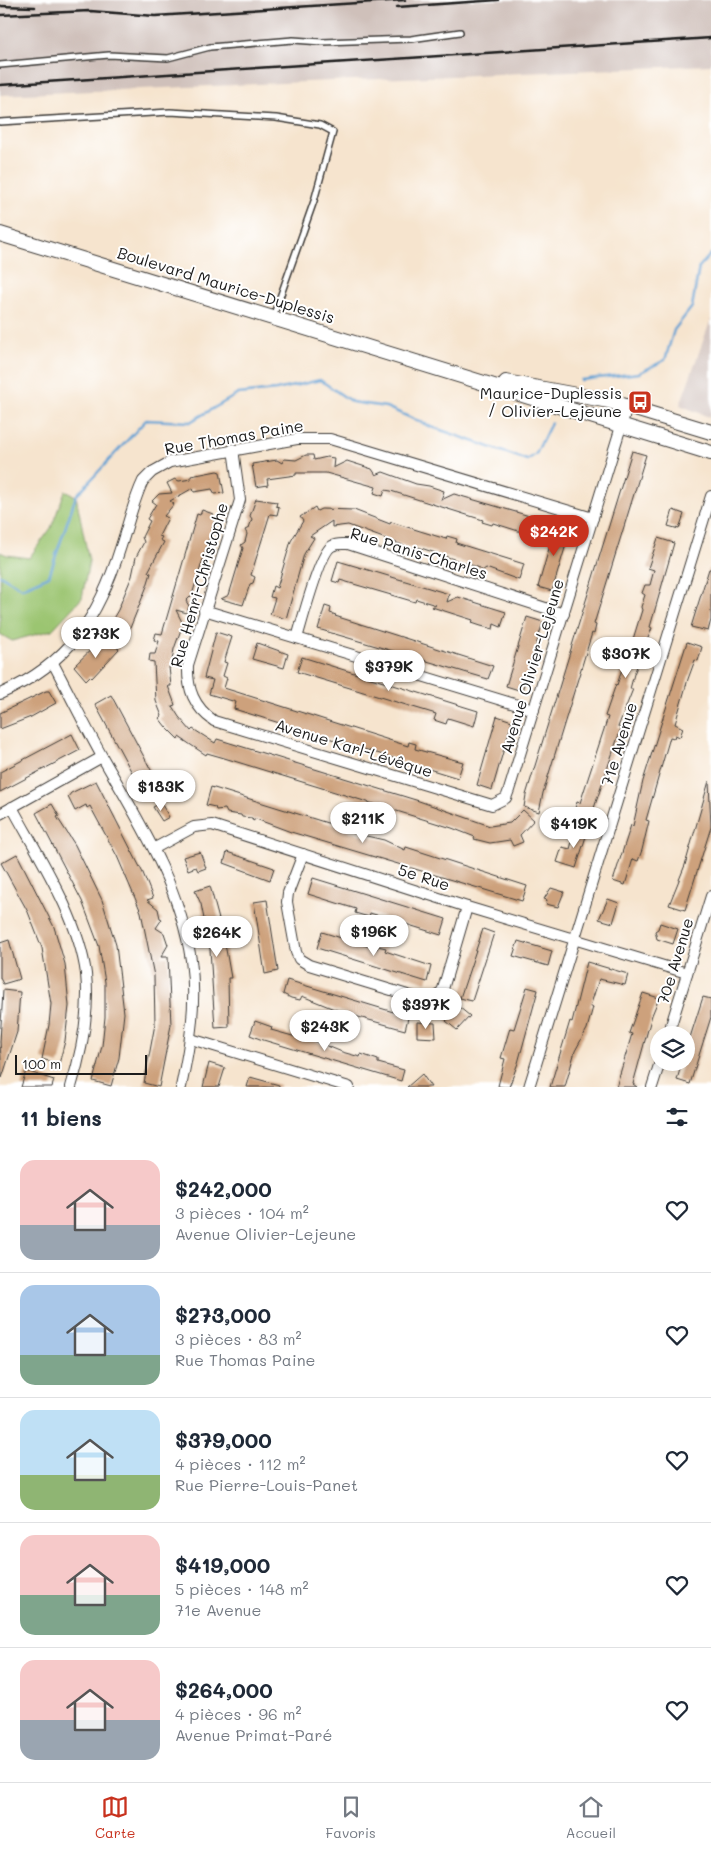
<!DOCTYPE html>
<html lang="fr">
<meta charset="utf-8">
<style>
:root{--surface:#fff;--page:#f2f2f3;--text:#1f2937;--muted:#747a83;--line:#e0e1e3;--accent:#c8321e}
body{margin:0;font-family:Mali,sans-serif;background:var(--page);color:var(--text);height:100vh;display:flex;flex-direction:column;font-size:19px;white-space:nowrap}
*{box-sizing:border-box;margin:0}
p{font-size:16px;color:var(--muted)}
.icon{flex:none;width:28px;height:28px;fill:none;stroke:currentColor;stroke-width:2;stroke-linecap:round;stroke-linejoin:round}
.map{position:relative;height:1087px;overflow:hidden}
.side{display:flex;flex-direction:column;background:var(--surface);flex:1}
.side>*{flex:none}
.buttons{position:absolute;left:650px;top:1026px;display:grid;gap:10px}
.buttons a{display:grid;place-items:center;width:45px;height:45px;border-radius:50%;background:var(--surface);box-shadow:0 2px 12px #0003;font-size:25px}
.scale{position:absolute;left:15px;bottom:12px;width:132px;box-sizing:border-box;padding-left:5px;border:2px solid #1c1c1c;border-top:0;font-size:14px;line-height:18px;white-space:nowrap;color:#1c1c1c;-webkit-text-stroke:4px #fff;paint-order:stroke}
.price{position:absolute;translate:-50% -42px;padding:0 11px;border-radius:18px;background:#fff;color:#222;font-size:16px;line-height:32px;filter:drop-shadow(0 1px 2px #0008)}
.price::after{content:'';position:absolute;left:50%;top:30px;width:15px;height:11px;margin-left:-8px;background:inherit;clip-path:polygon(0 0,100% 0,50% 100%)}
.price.on{background:var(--accent);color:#fff}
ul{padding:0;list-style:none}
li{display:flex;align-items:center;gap:15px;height:125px;padding:0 20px}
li+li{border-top:1px solid var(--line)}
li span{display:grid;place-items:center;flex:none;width:140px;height:100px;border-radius:15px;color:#555}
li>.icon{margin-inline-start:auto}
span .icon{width:60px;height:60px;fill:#fffc;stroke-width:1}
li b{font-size:21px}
h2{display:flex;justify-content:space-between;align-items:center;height:60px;padding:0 20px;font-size:21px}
.dock{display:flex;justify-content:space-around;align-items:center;height:70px;border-top:1px solid var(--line);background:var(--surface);font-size:14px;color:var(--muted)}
.dock a{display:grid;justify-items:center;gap:2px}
.dock .on{color:var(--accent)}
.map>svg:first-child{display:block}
</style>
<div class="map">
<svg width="711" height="1087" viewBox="0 0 711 1087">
<rect width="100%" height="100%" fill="#fff"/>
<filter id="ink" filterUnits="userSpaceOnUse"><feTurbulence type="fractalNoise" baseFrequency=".02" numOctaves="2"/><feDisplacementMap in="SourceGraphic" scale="10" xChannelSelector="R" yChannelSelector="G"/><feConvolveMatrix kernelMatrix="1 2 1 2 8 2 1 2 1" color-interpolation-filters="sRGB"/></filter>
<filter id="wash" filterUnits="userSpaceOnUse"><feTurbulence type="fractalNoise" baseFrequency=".0096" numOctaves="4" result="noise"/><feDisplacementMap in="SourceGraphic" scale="20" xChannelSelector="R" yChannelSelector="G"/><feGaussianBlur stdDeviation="1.12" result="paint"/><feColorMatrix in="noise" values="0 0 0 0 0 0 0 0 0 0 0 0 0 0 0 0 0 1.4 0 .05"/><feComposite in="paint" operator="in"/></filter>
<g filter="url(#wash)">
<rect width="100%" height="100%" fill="#f6e4ce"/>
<g fill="#cfc0ba">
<path d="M0,0h711v65l-711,30z"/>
<path d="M711,319v99l-31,-13z"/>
</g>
<path fill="#9bc571" stroke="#5c7046" d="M65,491l11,5 13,65 -7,37 -30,32 -40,11 -12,-7v-82l7,3 22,3 22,-30z"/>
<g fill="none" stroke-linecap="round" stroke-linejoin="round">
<g stroke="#61a0d3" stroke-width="2.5">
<path d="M581,380l58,-7 26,-13 9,-30 18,-23 7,-40 12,-13"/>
<path d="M0,575l22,13 27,-12 27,-80 70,-76 44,2 48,-28 38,-4 44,-10 32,22 34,5 46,20 95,33 9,-6 15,-31"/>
</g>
</g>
<g id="blocks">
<g fill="#cda17c">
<path d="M632,451l14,4 -52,169 2,1 -2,9 -2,-1 -49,160 -4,19 -15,-5 2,-12z"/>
<path d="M306,455h7l1,5 13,-3 7,1 -1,10 14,-7 25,8 4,6 7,-3 33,12 13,2 15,5 -3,9 13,-6 79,23 -1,5 5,1 -3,11 -5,-2 -1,2 -35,-11 -1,2 -10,-3 1,-2 -92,-29 -6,-1 -2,6 -9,-3 2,-6 -50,-14h-30v2l-29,4 1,6 -12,2 -4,-23 25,-4 5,3 2,-4 12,1z"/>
<path d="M217,471l3,1 4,21 -9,1 -3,-5 -18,3 -1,-4 -23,13 4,3 -10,12 4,2 -9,18 3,1 -2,3 4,2 -16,30 3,1 -4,13 -21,52 -18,-11 10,-17 14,-34 4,-19 8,-15 -2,-5 8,-16 -3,-2 9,-15 -4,-3 7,-7 13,-1 -5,-10 8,-4 4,2 12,-2v-3z"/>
<path d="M256,499l21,3 -1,4 3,1 -2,8 -7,-1 -19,61 4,2 -2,6 -3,1 -7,21 -22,-6 8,-4 14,-47 -2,-3 4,-3 2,-8 -2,-4 4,-2 3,-9 -2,-3z"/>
<path d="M315,507l2,4 4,-2 33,1 36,14 1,-2 55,17 1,-3 10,3 -1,4 68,21 -5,16 -33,-12 -4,3 -2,-3 -62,-21 -5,2 -65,-24 -16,2v-6l-22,15 4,2 -10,16 -18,65 -16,-5 5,-16 -5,-1 3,-11 4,2 14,-47 12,-20 -3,-4z"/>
<path d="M202,510l11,4 -1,4 3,2 -23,75 -6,6 3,5 -2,7 -11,-3 7,14 -9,25 -3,18h-2l2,19h-3l6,16 1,3 -3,1 7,11 12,14 2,-2 22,14 2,-4 202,62 71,25 20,-3 13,-13 11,10 -14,15 3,7 -10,4 -3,-6 -20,3 -16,-4 1,-2 -23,-9 -231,-71 -14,-4 -1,2 -27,-18 -1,2 -12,-12 -7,-9 3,-2 -6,-15 -2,-39 -5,-1 1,-7h5l4,-13 -5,-1 2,-7 6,1 35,-120 3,1z"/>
<path d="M673,510l11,4 -5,15 -11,-3z"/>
<path d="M556,524l15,4 -19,63 -14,-4z"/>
<path d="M658,538l16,5 -24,84 2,1 -18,46 -4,15h3l-15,38 3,1 -30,89 -17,-5 3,-10 3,1 28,-86 -3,-1 11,-32 1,1 8,-25 -3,-1 3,-12 5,2 12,-39 -1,-3 4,-12 -3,-2 3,-8h5l4,-15 -6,-2z"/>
<path d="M338,561l111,33 -2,8 11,-5 48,15 -5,15 -7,-3 -1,5 -12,-3 -9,-3 1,-3 -41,-13 4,-2 -20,-6 -1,3 -75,-22 -1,3 -7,-2z"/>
<path d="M709,569h2v51l-3,11 -17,-4z"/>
<path d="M325,606l6,2 -1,5 6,2 -1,1 158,50 -5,13 -170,-50z"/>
<path d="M527,617l16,5 -21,69 -16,-5z"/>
<path d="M216,632l16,5 -8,25 3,1 -4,13 4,2 -3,10 184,58 1,-4 7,2 -1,5 48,13 -5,16 -224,-69 2,-7 -27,-8 4,-14 -9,-2z"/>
<path d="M100,636l19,13 -27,29 -2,-2 -4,4 -12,-14 24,-23z"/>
<path d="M687,642l15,5 -4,14 -3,-1 -7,19 -13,45 8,4 -3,9 -5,-2 -1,3 -4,-1 -24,83 3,1 -7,29 -4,11 -5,-2 -8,26 -12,-4 18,-56 2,1 10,-45z"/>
<path d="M257,643l31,11 -4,14 -32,-9z"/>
<path d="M302,657l176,54 -4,15 -26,-8 -2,6 -12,-4 2,-6 -139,-42z"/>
<path d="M46,691h3l7,12 -25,14 -31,12v-16z"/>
<path d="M111,695l48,90 -16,8 -48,-89z"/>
<path d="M497,716l15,5 -20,69 -15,-5z"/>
<path d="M72,734l8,16 -80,42v-20z"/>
<path d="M96,781l47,92 10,25 -6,2 11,9 2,9 2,1 -6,9 8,5 4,12 -7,12h7l3,68 -12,62 -15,-4 11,-59 -1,-48 -13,-64 -24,-56 -27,-50 -3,2 -1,-3 -11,6 -7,-14 3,-4z"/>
<path d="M709,781l2,46 -26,83 -16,-5 16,-40z"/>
<path d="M211,787l139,43 -1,2 35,8 21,10 1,-3 121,39 -5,15 -231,-69 -35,-13 -3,2 -1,-3 -10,-1 -1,-2 -14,-2 -2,-4 -9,1 -1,-3 -9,-2z"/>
<path d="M161,803l8,14 -7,4 -9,-14z"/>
<path d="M52,804l7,12 -2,1 18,28 27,55 14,45 8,68 -5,45 -8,28 -18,-5 9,-35 3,-29v-35l-6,-36 -17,-45 -46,-88z"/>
<path d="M576,827l12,3 -12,38 -19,-6 5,-15 8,2z"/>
<path d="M200,852l6,16 -8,3 -2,-4 -8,3 -5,-13z"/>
<path d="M227,852l47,16 -4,12 -46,-17z"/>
<path d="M17,854l37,73 11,37 4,42 -4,35 -6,23 -17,-5 7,-34 2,-21 -9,-56 -14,-36 -27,-49z"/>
<path d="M313,878l133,41 -5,16 -71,-22 -1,4 -14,-4 1,-4 -48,-15z"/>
<path d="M210,886l14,52 7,40h-3l1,49 -14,1 -5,-79 -9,-45 -6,-13z"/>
<path d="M551,888l13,4 -6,15 -12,-3 1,-4 -3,-1z"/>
<path d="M608,899l11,4 -6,20 -14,-4z"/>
<path d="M267,900l11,71 -13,3 -11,-72z"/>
<path d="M660,923l18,6 -5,15 -16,-5 -2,-8 3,-2z"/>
<path d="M483,929l11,4 -22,68 -12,-3z"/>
<path d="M322,932l55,17 1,-3 8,2 -1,3 46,15 -4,16 -110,-34z"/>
<path d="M9,940l11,39 -17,5 -3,-6v-35z"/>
<path d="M518,941l34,10 -4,15 -35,-10z"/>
<path d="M587,962l41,12 -3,11 -26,-6 -9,28h3l-6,22 -12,22 -10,36h-15l20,-66 2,1z"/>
<path d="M287,980l113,34 8,4 -3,12 -61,-17 -42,-17 -2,4 -9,-2 -8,-4z"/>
<path d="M527,987l11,3 -20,73 -9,24h-6l-5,-1 7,-27 -4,-1 9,-30 4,1z"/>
<path d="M3,990l17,2 -3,40 -15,46 -2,-36z"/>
<path d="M643,993l16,5 -7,17 -19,69 4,3h-21l16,-53 -3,-1z"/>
<path d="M703,997l8,2v18l-21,67 -13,-4 5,-18h4v-12z"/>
<path d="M459,1007l11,9 -13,14 -11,-9z"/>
<path d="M255,1021l17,6 -1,3 36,10 1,-2 34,14 18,5 1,-3 17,6v3l26,7 -3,11 -141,-42 -10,-4z"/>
<path d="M417,1022l18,1 1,15 -19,-1z"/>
<path d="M209,1063l16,5 -6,19h-16z"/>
<path d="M26,1071l28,9 -2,7h-31z"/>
<path d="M422,1074l9,13h-24z"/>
<path d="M250,1077l29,8v2h-32z"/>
</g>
</g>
</g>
<g filter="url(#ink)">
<use href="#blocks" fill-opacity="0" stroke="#3d3a37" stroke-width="1"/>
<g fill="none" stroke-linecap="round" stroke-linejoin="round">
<g stroke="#3d3a37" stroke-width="8">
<g id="lane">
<path d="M0,65l109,-10 59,3 42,-11 83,-7 29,2 89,-3 49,-7"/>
<path d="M0,122l170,-10 106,6 44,7 13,7 -19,69 -41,116"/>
</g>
</g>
<g stroke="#3d3a37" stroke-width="12">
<g id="street">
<path d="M233,449l7,51 -52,165c-1,24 6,42 26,56l278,84 14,-7 3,-8 118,-383"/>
<path d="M204,610l330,100"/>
<path d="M297,638c5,-16 23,-86 35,-92 5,-3 11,-2 16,-2l216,70"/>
<path d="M53,663c17,32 33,65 51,97 36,63 76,126 87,200 6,43 -1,84 -10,127"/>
<path d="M0,694c70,-31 99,-77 121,-148 7,-21 12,-44 22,-65l9,-9 18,-10 127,-23h33l263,79"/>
<path d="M12,807c27,50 67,111 74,167 4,38 -4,77 -15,113"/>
<path d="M0,814l102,-57"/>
<path d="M155,848l39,-21 18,-2 255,82 220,66"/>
<path d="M303,854l-15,39 -1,9 9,50 3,7 10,6 115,35h12l7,-11 24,-82"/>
<path d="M668,1035l43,-139"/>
<path d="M191,1039l158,48"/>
<path d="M529,1087l182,-591"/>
<path d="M652,1087l8,-25"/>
</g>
</g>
<g stroke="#3d3a37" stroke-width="16">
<g id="secondary">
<path d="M0,234l711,219"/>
<path d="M506,382l103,19 102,31"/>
</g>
</g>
<use href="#lane" stroke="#fff" stroke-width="5"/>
<use href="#street" stroke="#fff" stroke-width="10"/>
<use href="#secondary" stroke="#fff" stroke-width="14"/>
<g stroke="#1c1c1c" stroke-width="2.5">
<path d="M0,6l35,1"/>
<path d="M397,7l101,-7"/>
<path d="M0,15l90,-4 65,5 250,-16"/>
<path d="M0,85l711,-47"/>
</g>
</g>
</g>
<defs>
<g id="bus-square" transform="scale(1.25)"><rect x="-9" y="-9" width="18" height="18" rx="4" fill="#c8321e" stroke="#fff"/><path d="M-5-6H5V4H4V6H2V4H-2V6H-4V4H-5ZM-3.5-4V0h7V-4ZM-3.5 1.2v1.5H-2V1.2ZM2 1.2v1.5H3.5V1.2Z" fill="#fff"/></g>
</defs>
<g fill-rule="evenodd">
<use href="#bus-square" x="640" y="402"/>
</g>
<g text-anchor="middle" stroke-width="4" stroke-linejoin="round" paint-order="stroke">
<g font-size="16" fill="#1c1c1c" stroke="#fff">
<text transform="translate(226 285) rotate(17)" y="6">Boulevard Maurice-Duplessis</text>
<text transform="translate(234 437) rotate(-10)" y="6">Rue Thomas Paine</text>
<text transform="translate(419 553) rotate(17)" y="6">Rue Panis-Charles</text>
<text transform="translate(199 585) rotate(-74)" y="6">Rue Henri-Christophe</text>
<text transform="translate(532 666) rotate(-73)" y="6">Avenue Olivier-Lejeune</text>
<text transform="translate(619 744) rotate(-73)" y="6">71e Avenue</text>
<text transform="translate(354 748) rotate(17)" y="6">Avenue Karl-Lévêque</text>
<text transform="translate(424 877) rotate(18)" y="6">5e Rue</text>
<text transform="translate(675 961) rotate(-73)" y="6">70e Avenue</text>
</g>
<g font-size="16" fill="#1c1c1c" stroke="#fff" text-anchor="end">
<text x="622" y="399">Maurice-Duplessis<tspan x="622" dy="18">/ Olivier-Lejeune</tspan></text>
</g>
</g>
</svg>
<div class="buttons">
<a><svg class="icon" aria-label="layers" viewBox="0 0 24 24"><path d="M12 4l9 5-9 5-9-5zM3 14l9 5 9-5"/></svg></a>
</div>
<div class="scale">100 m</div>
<b class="price on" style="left:554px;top:557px">$242K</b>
<b class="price" style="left:96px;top:659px">$273K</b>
<b class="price" style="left:626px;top:679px">$307K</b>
<b class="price" style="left:389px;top:692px">$379K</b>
<b class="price" style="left:161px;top:812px">$183K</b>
<b class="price" style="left:363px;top:844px">$211K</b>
<b class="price" style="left:574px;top:849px">$419K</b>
<b class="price" style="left:374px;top:957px">$196K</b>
<b class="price" style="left:217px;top:958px">$264K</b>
<b class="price" style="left:426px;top:1030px">$397K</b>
<b class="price" style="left:325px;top:1052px">$243K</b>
</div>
<section class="side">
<h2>11 biens<svg class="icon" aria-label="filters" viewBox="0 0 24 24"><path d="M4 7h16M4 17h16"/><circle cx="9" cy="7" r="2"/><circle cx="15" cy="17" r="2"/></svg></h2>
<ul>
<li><span style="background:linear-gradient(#f6c9c9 65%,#9aa5b1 0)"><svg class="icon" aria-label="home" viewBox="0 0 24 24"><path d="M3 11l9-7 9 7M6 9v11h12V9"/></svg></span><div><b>$242,000</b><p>3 pièces · 104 m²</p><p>Avenue Olivier-Lejeune</p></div><svg class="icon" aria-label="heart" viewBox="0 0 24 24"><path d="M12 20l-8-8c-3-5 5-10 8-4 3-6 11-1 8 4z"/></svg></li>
<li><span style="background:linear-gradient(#a9c7e8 70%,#7fa58c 0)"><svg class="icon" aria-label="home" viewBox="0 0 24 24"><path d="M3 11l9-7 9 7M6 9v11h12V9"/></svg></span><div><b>$273,000</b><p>3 pièces · 83 m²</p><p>Rue Thomas Paine</p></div><svg class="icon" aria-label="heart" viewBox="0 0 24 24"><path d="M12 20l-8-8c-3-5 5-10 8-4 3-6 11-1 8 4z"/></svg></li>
<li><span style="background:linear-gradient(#bfe0f5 65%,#8fb573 0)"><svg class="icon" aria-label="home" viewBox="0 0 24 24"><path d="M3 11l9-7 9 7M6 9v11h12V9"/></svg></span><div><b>$379,000</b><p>4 pièces · 112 m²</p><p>Rue Pierre-Louis-Panet</p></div><svg class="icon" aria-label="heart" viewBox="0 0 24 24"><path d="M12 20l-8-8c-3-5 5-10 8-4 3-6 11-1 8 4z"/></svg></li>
<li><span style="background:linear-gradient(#f6c9c9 60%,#7fa58c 0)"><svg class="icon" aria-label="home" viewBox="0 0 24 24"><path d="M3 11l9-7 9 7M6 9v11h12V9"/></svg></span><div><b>$419,000</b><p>5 pièces · 148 m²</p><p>71e Avenue</p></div><svg class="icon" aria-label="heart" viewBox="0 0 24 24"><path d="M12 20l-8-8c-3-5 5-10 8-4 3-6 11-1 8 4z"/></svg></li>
<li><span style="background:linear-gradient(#f6c9c9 60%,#9aa5b1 0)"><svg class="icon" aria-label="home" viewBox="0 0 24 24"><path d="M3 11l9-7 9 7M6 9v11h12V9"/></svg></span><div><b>$264,000</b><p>4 pièces · 96 m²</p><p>Avenue Primat-Paré</p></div><svg class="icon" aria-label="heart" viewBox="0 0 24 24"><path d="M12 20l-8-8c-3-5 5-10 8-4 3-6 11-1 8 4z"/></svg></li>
</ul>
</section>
<nav class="dock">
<a class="on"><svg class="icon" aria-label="map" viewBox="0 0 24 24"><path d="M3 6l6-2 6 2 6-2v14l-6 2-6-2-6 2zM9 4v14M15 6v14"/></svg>Carte</a>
<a><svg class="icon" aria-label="saved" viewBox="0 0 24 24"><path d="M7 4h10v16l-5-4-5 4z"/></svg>Favoris</a>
<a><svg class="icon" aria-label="home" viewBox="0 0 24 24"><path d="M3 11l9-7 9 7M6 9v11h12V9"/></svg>Accueil</a>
</nav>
